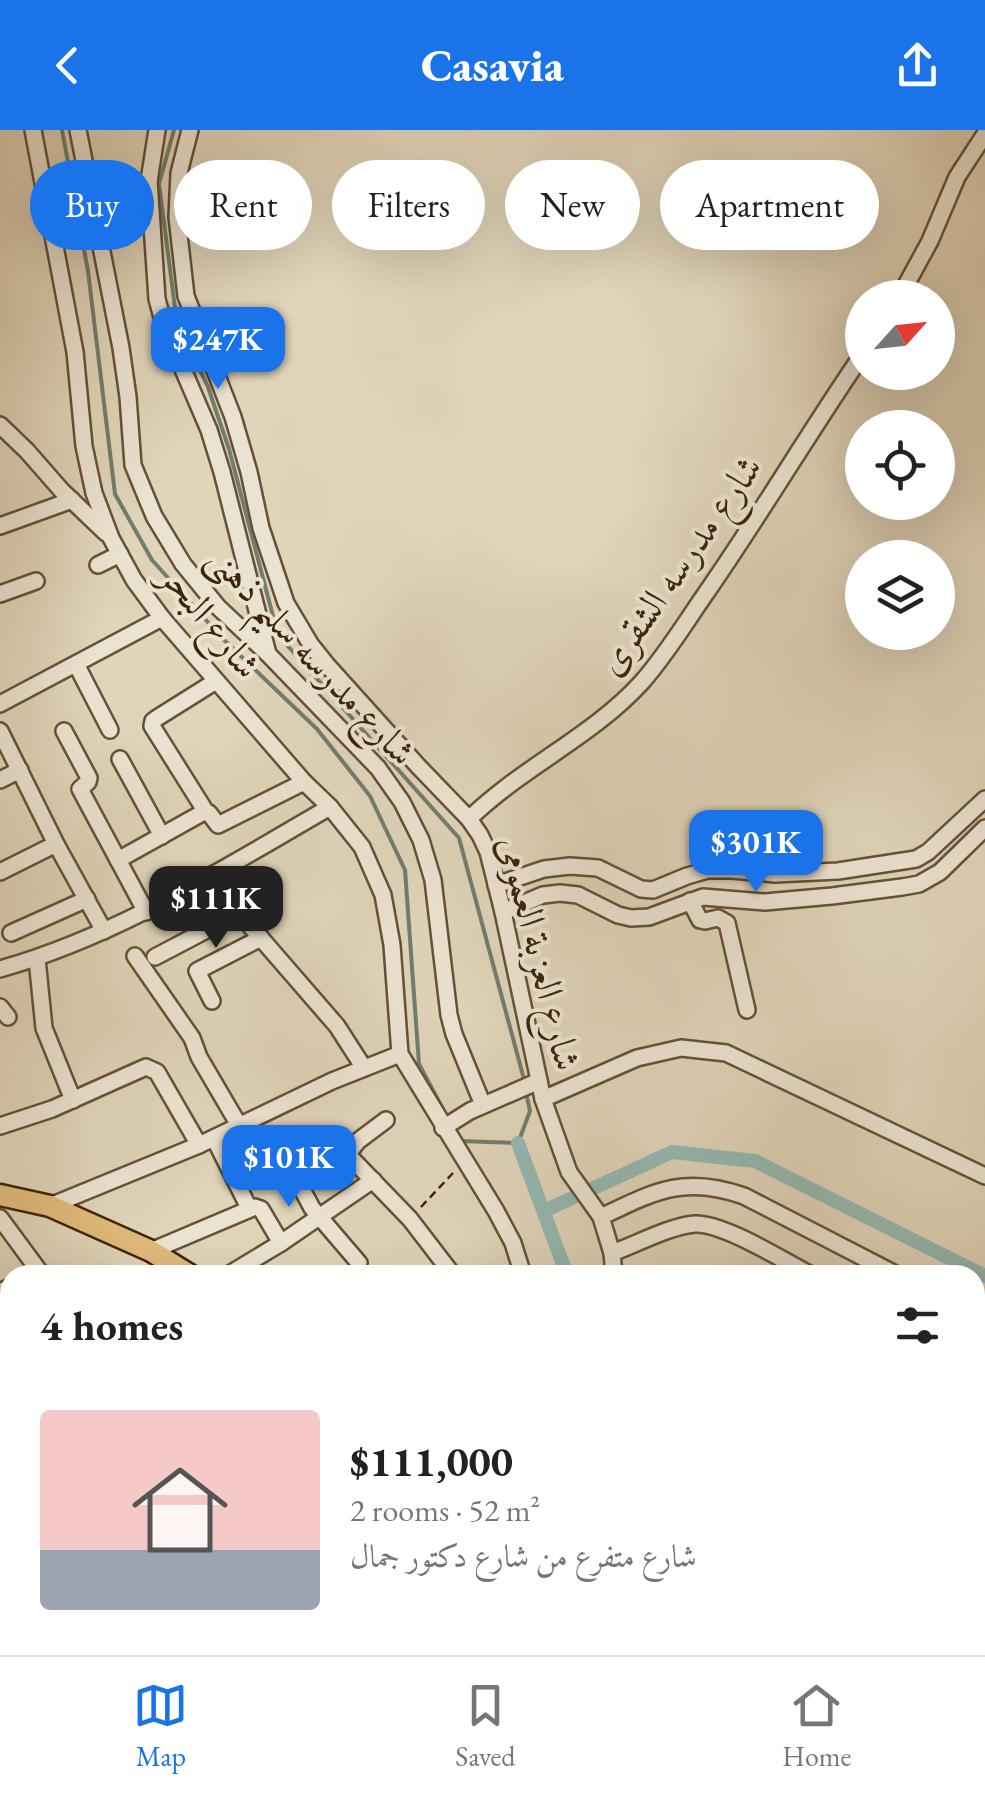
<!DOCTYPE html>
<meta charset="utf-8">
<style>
:root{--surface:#fff;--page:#f6f6f6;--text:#222;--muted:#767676;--line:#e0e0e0;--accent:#1a73e8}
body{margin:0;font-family:"EB Garamond",Amiri,serif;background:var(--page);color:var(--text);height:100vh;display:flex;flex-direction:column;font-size:38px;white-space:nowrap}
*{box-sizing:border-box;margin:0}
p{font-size:32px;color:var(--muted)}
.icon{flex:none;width:55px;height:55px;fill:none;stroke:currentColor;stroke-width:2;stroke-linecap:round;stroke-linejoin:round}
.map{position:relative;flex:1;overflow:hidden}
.panel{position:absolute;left:0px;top:1135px;width:985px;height:390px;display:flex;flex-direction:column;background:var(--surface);border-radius:30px 30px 0 0;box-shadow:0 10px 40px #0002}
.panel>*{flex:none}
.banner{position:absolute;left:30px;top:30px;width:925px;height:90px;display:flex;gap:20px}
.needle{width:65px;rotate:63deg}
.buttons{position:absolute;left:845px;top:150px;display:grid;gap:20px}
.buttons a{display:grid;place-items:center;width:110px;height:110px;border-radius:50%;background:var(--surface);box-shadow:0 10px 40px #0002;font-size:50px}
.price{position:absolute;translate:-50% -85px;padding:0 22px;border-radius:20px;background:var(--accent);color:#fff;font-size:32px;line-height:65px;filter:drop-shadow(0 2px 5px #0008)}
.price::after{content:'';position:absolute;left:50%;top:60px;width:30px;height:22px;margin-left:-15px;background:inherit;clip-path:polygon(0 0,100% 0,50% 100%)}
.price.current{background:#222;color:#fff}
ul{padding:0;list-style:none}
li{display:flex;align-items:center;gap:30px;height:250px;padding:0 40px}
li+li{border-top:2px solid var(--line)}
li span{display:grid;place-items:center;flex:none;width:280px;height:200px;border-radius:10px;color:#555}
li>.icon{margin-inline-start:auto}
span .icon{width:120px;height:120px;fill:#fffc;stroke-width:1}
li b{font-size:42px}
h2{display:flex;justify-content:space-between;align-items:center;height:120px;padding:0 40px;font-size:42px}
.tag{padding:0 35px;border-radius:45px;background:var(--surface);box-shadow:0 10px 40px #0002;font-size:35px;line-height:90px}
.tag.current{background:var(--accent);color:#fff}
header{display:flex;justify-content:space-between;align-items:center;height:130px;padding:0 40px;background:var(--accent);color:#fff;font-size:45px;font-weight:800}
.dock{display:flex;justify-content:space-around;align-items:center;height:140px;border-top:2px solid var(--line);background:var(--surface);font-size:28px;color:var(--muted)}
.dock a{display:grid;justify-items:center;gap:5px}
.dock .current{color:var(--accent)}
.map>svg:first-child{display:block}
</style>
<header><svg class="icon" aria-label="back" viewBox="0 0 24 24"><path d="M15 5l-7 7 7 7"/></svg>Casavia<svg class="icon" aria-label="share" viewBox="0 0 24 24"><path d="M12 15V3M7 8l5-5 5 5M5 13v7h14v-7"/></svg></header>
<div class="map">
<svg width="985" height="1525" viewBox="0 0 985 1525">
<rect width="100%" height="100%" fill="#e0d4b9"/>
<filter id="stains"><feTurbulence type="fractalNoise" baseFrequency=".002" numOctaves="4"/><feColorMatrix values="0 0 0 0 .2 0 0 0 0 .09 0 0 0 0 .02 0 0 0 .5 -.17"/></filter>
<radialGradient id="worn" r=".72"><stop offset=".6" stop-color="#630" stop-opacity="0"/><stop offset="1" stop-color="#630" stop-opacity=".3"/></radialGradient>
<path fill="#b8bb8b" stroke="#7a704b" stroke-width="2.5" d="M69,1515h111l-10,10h-95z"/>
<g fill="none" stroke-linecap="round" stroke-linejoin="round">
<g stroke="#717d6f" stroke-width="4">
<path d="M62,0l26,141 27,223 37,66 71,79 94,90 53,67 35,74 14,194 25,47"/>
<path d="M174,0l-15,54 18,139 31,64 21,62 49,186 181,203 66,245"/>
<path d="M460,1011l58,2 12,-32 -4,-18"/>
</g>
<g stroke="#94b8b1" stroke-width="14">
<path d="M518,1013l49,132"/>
<path d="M544,1081l128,-59 83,9 230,115"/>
<path d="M438,1525l5,-10"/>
</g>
<g stroke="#665136" stroke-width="20">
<g id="minor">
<path d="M33,0l42,222 9,94 10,47 17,45 23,42 28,38 142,164 26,25 32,40 21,48 9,50 8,109 96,157 17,32 10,32"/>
<path d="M78,0l43,218 7,49 5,68 21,51 29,48 35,43 50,47 110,114 24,34 19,38 12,40 16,135 5,19 29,71"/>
<path d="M157,0l-8,51 8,118 7,26 45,105 13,42 46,182"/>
<path d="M190,0l-11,43 -2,44 9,79 47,121 16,55 12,56 25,75 25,42 16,20 91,101 51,53 11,16 8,17 15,60 40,187 26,73 32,45 11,36 2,22"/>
<path d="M89,60l60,-9"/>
<path d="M899,168l31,-57 27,-64 28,-43"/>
<path d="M0,295l27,26 35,40 44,42"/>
<path d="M0,396l72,-26"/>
<path d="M98,435l22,-11"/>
<path d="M0,464l36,-13"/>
<path d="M76,534l34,66"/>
<path d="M0,574l162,-86"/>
<path d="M0,601l56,113 48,87"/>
<path d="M64,601l25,47 -1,4 -8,7 66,123"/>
<path d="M120,629l42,77"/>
<path d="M0,650l20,-10"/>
<path d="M206,682l-54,-86 1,-5 4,-3 59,-37"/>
<path d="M469,689c53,-52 123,-82 173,-137 23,-26 42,-57 62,-86 55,-79 104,-162 158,-241"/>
<path d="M118,730l86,-48 5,1 9,12 86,-43"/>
<path d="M0,742l56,-28"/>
<path d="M214,744l30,37"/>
<path d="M496,755l48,-16 26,-3 28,2 43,21 12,1 34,-14 21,-6h24l43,4 63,-3 78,-12 12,-7 57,-53"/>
<path d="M690,771l10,19 5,1 13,-3 9,5 20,87"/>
<path d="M503,782l40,-17 17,-2 18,2 40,20 13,3 18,-1 54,-20 62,5 67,-6 70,-9 17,-3 21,-12 45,-44"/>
<path d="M239,783l98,113 27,42"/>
<path d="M11,803l76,-34"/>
<path d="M135,826l57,82 7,19 41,70"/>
<path d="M155,827l101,-53"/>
<path d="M37,829l7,69 29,72"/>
<path d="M0,839c120,-34 224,-101 330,-162"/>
<path d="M212,871l-15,-30 64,-33"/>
<path d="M0,877l8,10"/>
<path d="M543,969l94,-41 44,-10 45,5 259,123"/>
<path d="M0,996l52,-17 94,-42 11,5 42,73"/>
<path d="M443,998l27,-17 69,-30"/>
<path d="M214,1008l35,70"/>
<path d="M346,1026l12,-15 28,-21"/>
<path d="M50,1076l149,-61 133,-64 68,-27"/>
<path d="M601,1087c54,-26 83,-42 143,-21l153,79"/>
<path d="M0,1088l42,57"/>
<path d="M151,1121l104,-44 6,2 20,34"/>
<path d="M612,1123c25,-9 58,-27 83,-29 29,-1 89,37 116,51"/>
<path d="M359,1133l-47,-55 -15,-28 3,-4 41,-21 10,3 59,61 43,56"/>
<path d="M228,1145l53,-32 92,-63"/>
<path d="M0,1162l10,-5"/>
<path d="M975,1185l10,5"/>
<path d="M0,1202l10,-5"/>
<path d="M975,1228l10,5"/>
<path d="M0,1235l10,17"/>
<path d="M0,1319l10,-5"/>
<path d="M975,1327l10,7"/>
<path d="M0,1338l10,16"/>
<path d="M0,1402l10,-6"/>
<path d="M0,1430l10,19"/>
<path d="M0,1515l10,-6"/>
<path d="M47,1515l7,10"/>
<path d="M305,1515l7,10"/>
<path d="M183,1525l10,-10"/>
<path d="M384,1525l5,-10"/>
<path d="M484,1525l5,-10"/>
</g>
</g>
<g stroke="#3d250b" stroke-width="25">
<g id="major">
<path d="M0,1065l50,11 101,45 39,24"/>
<path d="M468,1515l5,10"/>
</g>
</g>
<path stroke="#3d250b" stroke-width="2.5" stroke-dasharray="8 5" stroke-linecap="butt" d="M421,1077l32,-34"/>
<use href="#minor" stroke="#ebe3d2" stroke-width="15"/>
<use href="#major" stroke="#e0ba7c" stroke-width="20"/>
</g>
<g text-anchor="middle" stroke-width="8" stroke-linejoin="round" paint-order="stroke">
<g font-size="38" fill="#3d250b" stroke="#ebe3d2">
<text transform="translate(679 435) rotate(-55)" y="13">شارع مدرسه الشقرى</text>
<text transform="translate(211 491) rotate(51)" y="13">شارع البحر</text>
<text transform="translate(312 525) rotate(47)" y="13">شارع مدرسه سليم ذهنى</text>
<text transform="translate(540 823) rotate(76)" y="13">شارع العزبة العمومى</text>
</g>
</g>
<rect width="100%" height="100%" filter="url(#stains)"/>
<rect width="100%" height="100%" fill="url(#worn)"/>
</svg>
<div class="buttons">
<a><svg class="needle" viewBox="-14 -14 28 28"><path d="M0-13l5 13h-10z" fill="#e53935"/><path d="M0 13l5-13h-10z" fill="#767676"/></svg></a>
<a><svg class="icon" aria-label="locate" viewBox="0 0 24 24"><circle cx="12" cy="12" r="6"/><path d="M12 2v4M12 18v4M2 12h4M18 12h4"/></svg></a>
<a><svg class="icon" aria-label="layers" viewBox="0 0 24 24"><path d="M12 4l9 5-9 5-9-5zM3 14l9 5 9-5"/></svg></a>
</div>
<b class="price" style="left:218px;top:262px">$247K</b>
<b class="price" style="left:756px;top:765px">$301K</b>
<b class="price current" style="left:216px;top:821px">$111K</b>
<b class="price" style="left:289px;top:1080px">$101K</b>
<div class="banner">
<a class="tag current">Buy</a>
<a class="tag">Rent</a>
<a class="tag">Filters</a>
<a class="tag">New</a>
<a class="tag">Apartment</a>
</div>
<section class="panel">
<h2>4 homes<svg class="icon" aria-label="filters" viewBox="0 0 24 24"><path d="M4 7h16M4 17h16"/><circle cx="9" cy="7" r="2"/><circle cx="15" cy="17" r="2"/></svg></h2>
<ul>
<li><span style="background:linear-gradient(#f6c9c9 70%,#9aa5b1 0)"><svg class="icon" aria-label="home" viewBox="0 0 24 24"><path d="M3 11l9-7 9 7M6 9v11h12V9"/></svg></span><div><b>$111,000</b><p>2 rooms · 52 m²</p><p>شارع متفرع من شارع دكتور جمال</p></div></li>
</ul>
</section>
</div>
<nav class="dock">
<a class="current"><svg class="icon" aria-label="map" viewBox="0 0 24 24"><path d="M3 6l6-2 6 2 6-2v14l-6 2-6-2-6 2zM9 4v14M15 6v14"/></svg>Map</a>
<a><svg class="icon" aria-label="saved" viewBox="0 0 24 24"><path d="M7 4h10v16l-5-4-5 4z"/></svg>Saved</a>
<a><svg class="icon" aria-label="home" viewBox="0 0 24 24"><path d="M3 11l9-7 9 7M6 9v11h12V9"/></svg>Home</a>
</nav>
